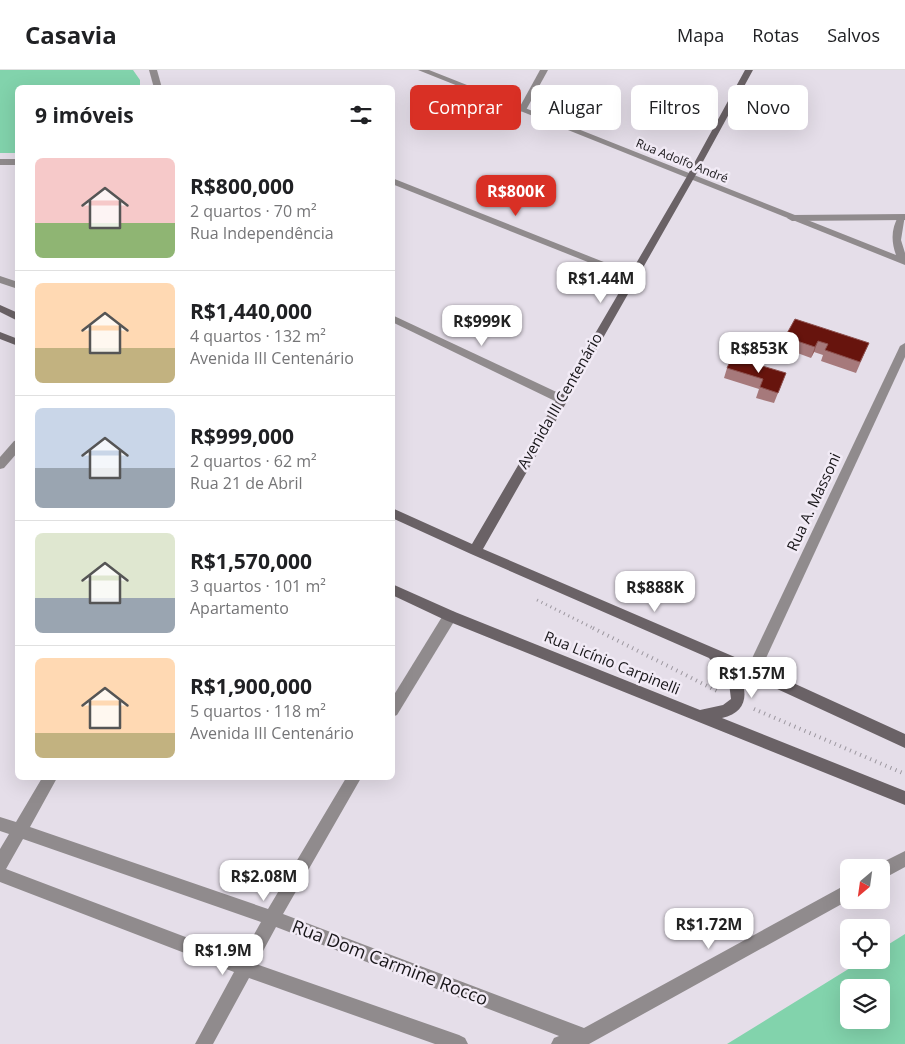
<!DOCTYPE html>
<html lang="pt">
<meta charset="utf-8">
<style>
:root{--surface:#fff;--page:#f6f6f6;--text:#202124;--muted:#757577;--line:#e0e0e0;--accent:#d93025}
body{margin:0;font-family:"Open Sans",sans-serif;background:var(--page);color:var(--text);height:100vh;display:flex;flex-direction:column;font-size:19px;white-space:nowrap}
*{box-sizing:border-box;margin:0}
p{font-size:16px;color:var(--muted)}
.icon{flex:none;width:28px;height:28px;fill:none;stroke:currentColor;stroke-width:2;stroke-linecap:round;stroke-linejoin:round}
.map{position:relative;flex:1;overflow:hidden}
.panel{position:absolute;left:15px;top:15px;width:380px;height:695px;display:flex;flex-direction:column;background:var(--surface);border-radius:8px;box-shadow:0 5px 20px #0002}
.panel>*{flex:none}
.banner{position:absolute;left:410px;top:15px;width:420px;height:45px;display:flex;gap:10px}
.needle{width:32px;rotate:209deg}
.controls{position:absolute;left:840px;top:789px;display:grid;gap:10px}
.controls a{display:grid;place-items:center;width:50px;height:50px;border-radius:8px;background:var(--surface);box-shadow:0 5px 20px #0002;font-size:25px}
.price{position:absolute;translate:-50% -42px;padding:0 11px;border-radius:10px;background:#fff;color:#222;font-size:16px;line-height:32px;filter:drop-shadow(0 1px 2px #0008)}
.price::after{content:'';position:absolute;left:50%;top:30px;width:15px;height:11px;margin-left:-8px;background:inherit;clip-path:polygon(0 0,100% 0,50% 100%)}
.price.selected{background:var(--accent);color:#fff}
ul{padding:0;list-style:none}
li{display:flex;align-items:center;gap:15px;height:125px;padding:0 20px}
li+li{border-top:1px solid var(--line)}
li span{display:grid;place-items:center;flex:none;width:140px;height:100px;border-radius:8px;color:#555}
li>.icon{margin-inline-start:auto}
span .icon{width:60px;height:60px;fill:#fffc;stroke-width:1}
li b{font-size:21px}
h2{display:flex;justify-content:space-between;align-items:center;height:60px;padding:0 20px;font-size:21px}
.tag{padding:0 18px;border-radius:8px;background:var(--surface);box-shadow:0 5px 20px #0002;font-size:18px;line-height:45px}
.tag.selected{background:var(--accent);color:#fff}
header{display:flex;align-items:center;gap:30px;box-sizing:border-box;height:70px;padding:0 25px;background:var(--surface);border-bottom:1px solid var(--line)}
header strong{font-size:24px}
nav{display:flex;gap:28px;margin-inline-start:auto;font-size:18px}
.map>svg:first-child{display:block}
</style>
<header>
<strong>Casavia</strong>
<nav><a>Mapa</a><a>Rotas</a><a>Salvos</a></nav>
</header>
<div class="map">
<svg width="905" height="974" viewBox="0 0 905 974">
<rect width="100%" height="100%" fill="#e5dee9"/>
<g fill="#82d3ac" fill-rule="evenodd">
<path d="M0,0h133l7,10v7l-122,1 -1,65h-17z"/>
<path d="M905,864v110h-178l136,-84h18v-11zM849,918h32v32h-32z"/>
</g>
<g fill="none" stroke-linecap="round" stroke-linejoin="round">
<path stroke="#9c979f" stroke-width="3" stroke-dasharray="1 4" stroke-linecap="butt" d="M537,530l58,29"/>
<g stroke="#9c979f" stroke-width="4" stroke-dasharray="1 4.5" stroke-linecap="butt">
<path d="M593,558l124,63"/>
<path d="M754,639l151,65"/>
</g>
<g fill="#908b8d" fill-rule="evenodd">
<path d="M149,0h8l5,18h-8z"/>
<path d="M540,0h8l-22,40 -7,2 -1,-2z"/>
<rect x="0" y="89" width="18" height="6"/>
<path d="M392,108l242,96 2,2 -5,3 -3,-1 -236,-94z"/>
<path d="M905,144v6l-113,1 -5,-3 5,-3z"/>
<path d="M0,206l18,6v7l-18,-6z"/>
<path d="M392,245l173,81 1,3 -5,4 -4,-1 -165,-80z"/>
<path d="M905,273v14l-145,314 -2,4 -5,2 -5,-2 -2,-4 154,-325z"/>
<path d="M18,370v12l-14,16 -4,1v-12l14,-16z"/>
<path d="M450,541l5,1 2,4 -2,4 -58,95 -5,2v-19l53,-86z"/>
<path d="M42,708h15l-27,49 238,82 78,-131h15l-78,136 301,114 265,-145v17l-260,144h-38l3,-6 5,-2 -283,-109 -20,37 203,71 6,3 3,6h-33l-186,-66 -36,66h-18l39,-72 -234,-90v-33l9,-15 -9,-3v-14l16,5zM23,769l238,83 -20,36 -235,-89z"/>
<path d="M905,781v16l-24,13v-12l-6,-2z"/>
</g>
<path fill="#908b8d" fill-rule="evenodd" d="M418,0h11l467,185c-5,-14 -5,-26 3,-40h6l-4,25 4,13v12z"/>
<g fill="#6a6266" fill-rule="evenodd">
<path d="M745,0h8l-59,108 -211,371 275,118 147,67v14l-171,-79c16,19 15,44 -12,49l183,73v14l-460,-185 -53,-25v-11l63,28 245,98 23,-5 8,-6 -2,-16 -20,-25 -238,-104 -79,-36v-10l80,36 214,-366z"/>
<path d="M0,235l18,8v8l-18,-9z"/>
<path d="M0,262l18,7v7l-18,-7z"/>
</g>
</g>
<g fill="#a6797b">
<path d="M785,267l84,6 -13,30 -35,-12 2,-6 -9,-3 -3,6 -30,-11z"/>
<path d="M727,298l59,5 -12,30 -18,-5 3,-9 -35,-11z"/>
</g>
<path fill="#8d514f" d="M818,271l-4,11 -3,6 4,-11z"/>
<g fill="#67140d" stroke="#8d514f">
<path d="M795,249l74,24 -9,19 -35,-12 3,-6 -10,-3 -3,6 -30,-10z"/>
<path d="M732,287l54,16 -8,20 -18,-6 3,-8 -36,-11z"/>
</g>
<g text-anchor="middle" stroke-width="5" stroke-linejoin="round" paint-order="stroke">
<g font-size="12" fill="#181619" stroke="#f2ebf6">
<text transform="translate(682 91) rotate(22)" y="4">Rua Adolfo André</text>
</g>
<g font-size="15" fill="#181619" stroke="#f2ebf6">
<text transform="translate(560 331) rotate(-60)" y="5">Avenida III Centenário</text>
<text transform="translate(814 432) rotate(-65)" y="5">Rua A. Massoni</text>
<text transform="translate(612 593) rotate(22)" y="5">Rua Licínio Carpinelli</text>
</g>
<g font-size="18" fill="#181619" stroke="#f2ebf6">
<text transform="translate(390 893) rotate(21)" y="6">Rua Dom Carmine Rocco</text>
</g>
</g>
</svg>
<div class="controls">
<a><svg class="needle" viewBox="-14 -14 28 28"><path d="M0-13l5 13h-10z" fill="#e53935"/><path d="M0 13l5-13h-10z" fill="#757577"/></svg></a>
<a><svg class="icon" aria-label="locate" viewBox="0 0 24 24"><circle cx="12" cy="12" r="6"/><path d="M12 2v4M12 18v4M2 12h4M18 12h4"/></svg></a>
<a><svg class="icon" aria-label="layers" viewBox="0 0 24 24"><path d="M12 4l9 5-9 5-9-5zM3 14l9 5 9-5"/></svg></a>
</div>
<b class="price selected" style="left:516px;top:147px">R$800K</b>
<b class="price" style="left:601px;top:234px">R$1.44M</b>
<b class="price" style="left:482px;top:277px">R$999K</b>
<b class="price" style="left:759px;top:304px">R$853K</b>
<b class="price" style="left:655px;top:543px">R$888K</b>
<b class="price" style="left:752px;top:629px">R$1.57M</b>
<b class="price" style="left:264px;top:832px">R$2.08M</b>
<b class="price" style="left:709px;top:880px">R$1.72M</b>
<b class="price" style="left:223px;top:906px">R$1.9M</b>
<div class="banner">
<a class="tag selected">Comprar</a>
<a class="tag">Alugar</a>
<a class="tag">Filtros</a>
<a class="tag">Novo</a>
</div>
<section class="panel">
<h2>9 imóveis<svg class="icon" aria-label="filters" viewBox="0 0 24 24"><path d="M4 7h16M4 17h16"/><circle cx="9" cy="7" r="2"/><circle cx="15" cy="17" r="2"/></svg></h2>
<ul>
<li><span style="background:linear-gradient(#f6c9c9 65%,#8fb573 0)"><svg class="icon" aria-label="home" viewBox="0 0 24 24"><path d="M3 11l9-7 9 7M6 9v11h12V9"/></svg></span><div><b>R$800,000</b><p>2 quartos · 70 m²</p><p>Rua Independência</p></div></li>
<li><span style="background:linear-gradient(#ffd9b3 65%,#c2b280 0)"><svg class="icon" aria-label="home" viewBox="0 0 24 24"><path d="M3 11l9-7 9 7M6 9v11h12V9"/></svg></span><div><b>R$1,440,000</b><p>4 quartos · 132 m²</p><p>Avenida III Centenário</p></div></li>
<li><span style="background:linear-gradient(#c9d6e8 60%,#9aa5b1 0)"><svg class="icon" aria-label="home" viewBox="0 0 24 24"><path d="M3 11l9-7 9 7M6 9v11h12V9"/></svg></span><div><b>R$999,000</b><p>2 quartos · 62 m²</p><p>Rua 21 de Abril</p></div></li>
<li><span style="background:linear-gradient(#dfe7d0 65%,#9aa5b1 0)"><svg class="icon" aria-label="home" viewBox="0 0 24 24"><path d="M3 11l9-7 9 7M6 9v11h12V9"/></svg></span><div><b>R$1,570,000</b><p>3 quartos · 101 m²</p><p>Apartamento</p></div></li>
<li><span style="background:linear-gradient(#ffd9b3 75%,#c2b280 0)"><svg class="icon" aria-label="home" viewBox="0 0 24 24"><path d="M3 11l9-7 9 7M6 9v11h12V9"/></svg></span><div><b>R$1,900,000</b><p>5 quartos · 118 m²</p><p>Avenida III Centenário</p></div></li>
</ul>
</section>
</div>
